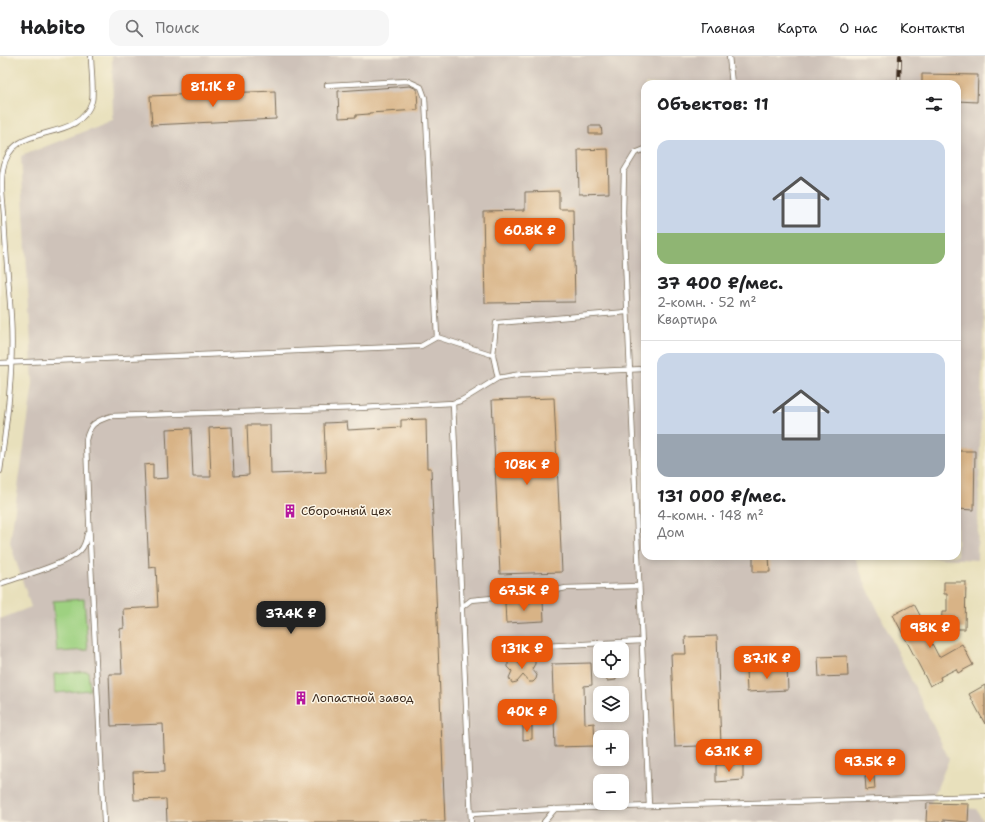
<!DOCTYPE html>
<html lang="ru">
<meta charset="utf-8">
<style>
:root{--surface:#fff;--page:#f6f6f6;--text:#202124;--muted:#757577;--line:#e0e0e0;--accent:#ea580c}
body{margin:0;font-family:"Shantell Sans",sans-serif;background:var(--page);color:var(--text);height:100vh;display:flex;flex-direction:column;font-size:15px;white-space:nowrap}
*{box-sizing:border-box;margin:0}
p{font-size:13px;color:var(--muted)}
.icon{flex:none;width:22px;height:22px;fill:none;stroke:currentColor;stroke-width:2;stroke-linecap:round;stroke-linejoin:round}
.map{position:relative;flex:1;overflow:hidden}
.panel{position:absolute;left:641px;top:24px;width:320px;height:480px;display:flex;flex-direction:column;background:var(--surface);border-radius:12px;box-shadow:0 2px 6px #0003}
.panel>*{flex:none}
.buttons{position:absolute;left:593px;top:586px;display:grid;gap:8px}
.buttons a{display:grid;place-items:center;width:36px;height:36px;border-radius:8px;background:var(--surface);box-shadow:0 2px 6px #0003;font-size:20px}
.price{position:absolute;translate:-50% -34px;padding:0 9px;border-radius:8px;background:var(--accent);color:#fff;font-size:13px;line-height:26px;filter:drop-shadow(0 1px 2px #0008)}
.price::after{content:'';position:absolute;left:50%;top:24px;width:12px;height:9px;margin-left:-6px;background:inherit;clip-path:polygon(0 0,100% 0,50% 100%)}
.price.active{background:#222;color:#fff}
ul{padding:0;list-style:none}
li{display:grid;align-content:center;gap:8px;height:212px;padding:0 16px}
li+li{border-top:1px solid var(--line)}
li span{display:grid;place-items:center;height:124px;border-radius:12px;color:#555}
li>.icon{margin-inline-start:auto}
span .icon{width:72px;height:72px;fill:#fffc;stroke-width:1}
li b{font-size:17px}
h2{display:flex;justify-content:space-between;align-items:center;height:48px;padding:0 16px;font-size:17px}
header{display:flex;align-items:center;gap:24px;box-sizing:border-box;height:56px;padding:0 20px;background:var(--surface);border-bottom:1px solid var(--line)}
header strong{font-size:19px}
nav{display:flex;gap:22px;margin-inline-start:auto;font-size:14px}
.search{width:280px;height:36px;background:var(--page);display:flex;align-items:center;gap:10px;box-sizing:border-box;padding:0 14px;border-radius:12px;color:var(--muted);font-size:15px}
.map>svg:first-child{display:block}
</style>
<header>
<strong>Habito</strong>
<div class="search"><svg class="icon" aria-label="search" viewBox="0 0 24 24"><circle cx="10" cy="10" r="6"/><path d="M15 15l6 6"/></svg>Поиск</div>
<nav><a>Главная</a><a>Карта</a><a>О нас</a><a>Контакты</a></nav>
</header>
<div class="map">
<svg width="985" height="766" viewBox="0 0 985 766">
<rect width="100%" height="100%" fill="#fcf5e5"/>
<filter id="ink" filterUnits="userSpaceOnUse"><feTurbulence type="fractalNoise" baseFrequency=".025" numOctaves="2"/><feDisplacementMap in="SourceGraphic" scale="8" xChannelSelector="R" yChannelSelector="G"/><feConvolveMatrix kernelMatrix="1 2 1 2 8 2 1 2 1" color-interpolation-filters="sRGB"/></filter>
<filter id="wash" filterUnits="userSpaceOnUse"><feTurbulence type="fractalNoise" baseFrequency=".012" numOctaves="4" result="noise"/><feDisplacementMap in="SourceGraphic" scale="16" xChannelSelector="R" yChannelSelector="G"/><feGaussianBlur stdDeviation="0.9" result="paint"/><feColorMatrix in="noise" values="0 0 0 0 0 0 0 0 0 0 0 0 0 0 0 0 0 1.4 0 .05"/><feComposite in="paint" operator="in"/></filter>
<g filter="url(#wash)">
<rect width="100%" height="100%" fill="#e8e0bc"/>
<path fill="#cec2b9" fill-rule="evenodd" d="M112,0h873v205l-8,299 -69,-4h49v-472h-312v472h210l8,23 86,180 -19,46 46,4 8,13h-984v-203l31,-12 -21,-64 23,-159 -12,-228 92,-36zM600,593h22v22h-22zM600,637h22v22h-22zM600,681h22v22h-22zM600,725h22v22h-22z"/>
<g fill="#9ed181" stroke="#6c7e50">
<path d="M84,543l4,51 -31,2 -4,-51z"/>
<path d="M88,615l2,19 -35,3 -1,-19z"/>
</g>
<g id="blocks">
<g fill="#d8b386">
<path d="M922,18l56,1 -1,27 -20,-1v-17h-35z"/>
<path d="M410,30l7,3 1,21 -49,3v1l-13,1v2l-17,1 -1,-27z"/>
<path d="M275,35l1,28 -124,6 -2,-29z"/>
<path d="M589,70h12l1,8h-13z"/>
<path d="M608,93l1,44 -30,1 -1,-44z"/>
<path d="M559,135v18h14l2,93 -90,1 -2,-92 42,-1v-18z"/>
<path d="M554,342l8,174 -62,2 -8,-174z"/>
<path d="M426,363l1,49h4l14,354h-278l-1,-23 -32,1 -1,-28 32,-1 -2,-47 -52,2 -2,-52h13l-2,-45 4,-1 -1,-19 35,-2 -2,-40 -7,1 -5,-103 9,-1v15l15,-1 -2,-49 25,-1 2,49h18l-2,-49 23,-1 2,49 15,-1 -2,-50h23l1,49 55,-2 -2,-49 23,-1 1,8 53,-3v-7z"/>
<path d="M957,395h18l-1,59 -17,-1z"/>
<path d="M753,500h16l1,16h-17z"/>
<path d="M944,526h22l-1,47h-24l1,-17h5v-18h-3z"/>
<path d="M543,545l1,20 -38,2 -1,-20z"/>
<path d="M914,548l8,15 -5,3 9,15 2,-1 11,21 23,-13 11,21 -15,8 -2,-4 -16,8 1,3 -11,6 -37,-71z"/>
<path d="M717,580l4,109 -46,2 -4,-93h15l-1,-17z"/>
<path d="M847,600l1,20 -29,1 -1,-20z"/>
<path d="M527,601h4l4,3v4l-3,5 5,6 -1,4 -3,3h-4l-6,-7 -6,7 -5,1 -3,-5 3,-7 -4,-4v-6l3,-2h4l6,7z"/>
<path d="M591,607l1,22 -8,1 1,38 9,-1 1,23 -40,1 -3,-83z"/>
<path d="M787,611l1,23 -41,2 -1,-23z"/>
<path d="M606,615h10v9l-9,1z"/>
<path d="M985,629v39l-16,-30z"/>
<path d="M523,670h9v13l-9,1z"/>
<path d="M743,708v16l-27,2v-17z"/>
<path d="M865,720h9l1,13 -9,1z"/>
<path d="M927,747l42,1 -1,18 -25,-2v2h-17z"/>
</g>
</g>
</g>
<g filter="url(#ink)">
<use href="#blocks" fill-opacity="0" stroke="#786a55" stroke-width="1"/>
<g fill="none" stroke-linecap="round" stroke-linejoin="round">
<g stroke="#786a55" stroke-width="6">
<g id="service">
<path d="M729,0l3,28"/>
<path d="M327,29l81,-4 13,6 4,11 12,239"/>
<path d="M645,93l-10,4 -11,18 -1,42 26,593"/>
<path d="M493,299l3,-32 131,-11"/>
<path d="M0,307l421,-17 16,-9 56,18 5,23"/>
<path d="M453,347l18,419"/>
<path d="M0,415c7,-50 14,-102 11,-153 -2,-35 -6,-69 -7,-103 -1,-14 -4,-31 -1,-45 8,-52 75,-23 89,-69 2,-8 -1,-35 -1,-45"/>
<path d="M0,528c19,-7 67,-20 80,-33 5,-5 6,-11 7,-17"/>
<path d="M462,551l9,-7 67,-6 28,-6 73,-2"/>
<path d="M544,590l98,-5"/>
<path d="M471,758l84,-5 430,-13"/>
<path d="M104,766c-6,-127 -14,-254 -18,-382 4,-17 9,-18 25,-24l249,-8 93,-5 7,-2 9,-5 29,-18 23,-4 124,-5"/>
<path d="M544,766l11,-13"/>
</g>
</g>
<use href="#service" stroke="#fff" stroke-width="4.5"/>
<g stroke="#3b2a1e" stroke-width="4">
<path id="rail" d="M899,28l1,-28"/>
</g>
<use href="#rail" stroke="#fcf5e5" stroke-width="2.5" stroke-dasharray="8" stroke-linecap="butt"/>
</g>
</g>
<defs>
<g id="building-bare" transform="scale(1.08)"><path d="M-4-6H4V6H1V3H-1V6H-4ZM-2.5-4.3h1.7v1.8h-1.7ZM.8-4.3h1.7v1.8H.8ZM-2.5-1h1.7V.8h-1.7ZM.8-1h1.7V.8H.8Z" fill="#b5179e" stroke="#fcf5e5" stroke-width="2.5" paint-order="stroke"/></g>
</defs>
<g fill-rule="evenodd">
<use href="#building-bare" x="290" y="455"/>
<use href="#building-bare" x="301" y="642"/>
</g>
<g text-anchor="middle" stroke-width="3" stroke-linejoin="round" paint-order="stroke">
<g font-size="12" fill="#3b2a1e" stroke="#fcf5e5" text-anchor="start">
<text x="301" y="459">Сборочный цех</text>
<text x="312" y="646">Лопастной завод</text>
</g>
</g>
</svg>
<div class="buttons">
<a><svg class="icon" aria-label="locate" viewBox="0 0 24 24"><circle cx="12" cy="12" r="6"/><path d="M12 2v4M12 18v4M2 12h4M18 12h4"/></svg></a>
<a><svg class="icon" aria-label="layers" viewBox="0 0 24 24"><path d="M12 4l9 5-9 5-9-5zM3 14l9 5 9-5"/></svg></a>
<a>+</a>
<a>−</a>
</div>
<b class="price" style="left:213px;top:52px">81.1K ₽</b>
<b class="price" style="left:530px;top:196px">60.8K ₽</b>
<b class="price" style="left:527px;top:430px">108K ₽</b>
<b class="price" style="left:524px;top:556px">67.5K ₽</b>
<b class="price active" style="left:291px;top:579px">37.4K ₽</b>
<b class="price" style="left:930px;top:593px">98K ₽</b>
<b class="price" style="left:522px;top:614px">131K ₽</b>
<b class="price" style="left:767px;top:624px">87.1K ₽</b>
<b class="price" style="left:527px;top:677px">40K ₽</b>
<b class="price" style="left:729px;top:717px">63.1K ₽</b>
<b class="price" style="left:870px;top:727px">93.5K ₽</b>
<section class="panel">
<h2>Объектов: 11<svg class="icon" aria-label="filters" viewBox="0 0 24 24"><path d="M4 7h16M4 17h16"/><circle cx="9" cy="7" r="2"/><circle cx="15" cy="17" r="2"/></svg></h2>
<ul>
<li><span style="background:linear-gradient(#c9d6e8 75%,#8fb573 0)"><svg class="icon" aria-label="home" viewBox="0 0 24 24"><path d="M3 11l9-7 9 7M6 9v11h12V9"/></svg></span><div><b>37 400 ₽/мес.</b><p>2-комн. · 52 m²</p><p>Квартира</p></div></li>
<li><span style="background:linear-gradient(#c9d6e8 65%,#9aa5b1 0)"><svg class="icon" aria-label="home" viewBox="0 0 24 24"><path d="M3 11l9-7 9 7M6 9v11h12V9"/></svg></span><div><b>131 000 ₽/мес.</b><p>4-комн. · 148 m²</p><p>Дом</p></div></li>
</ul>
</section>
</div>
